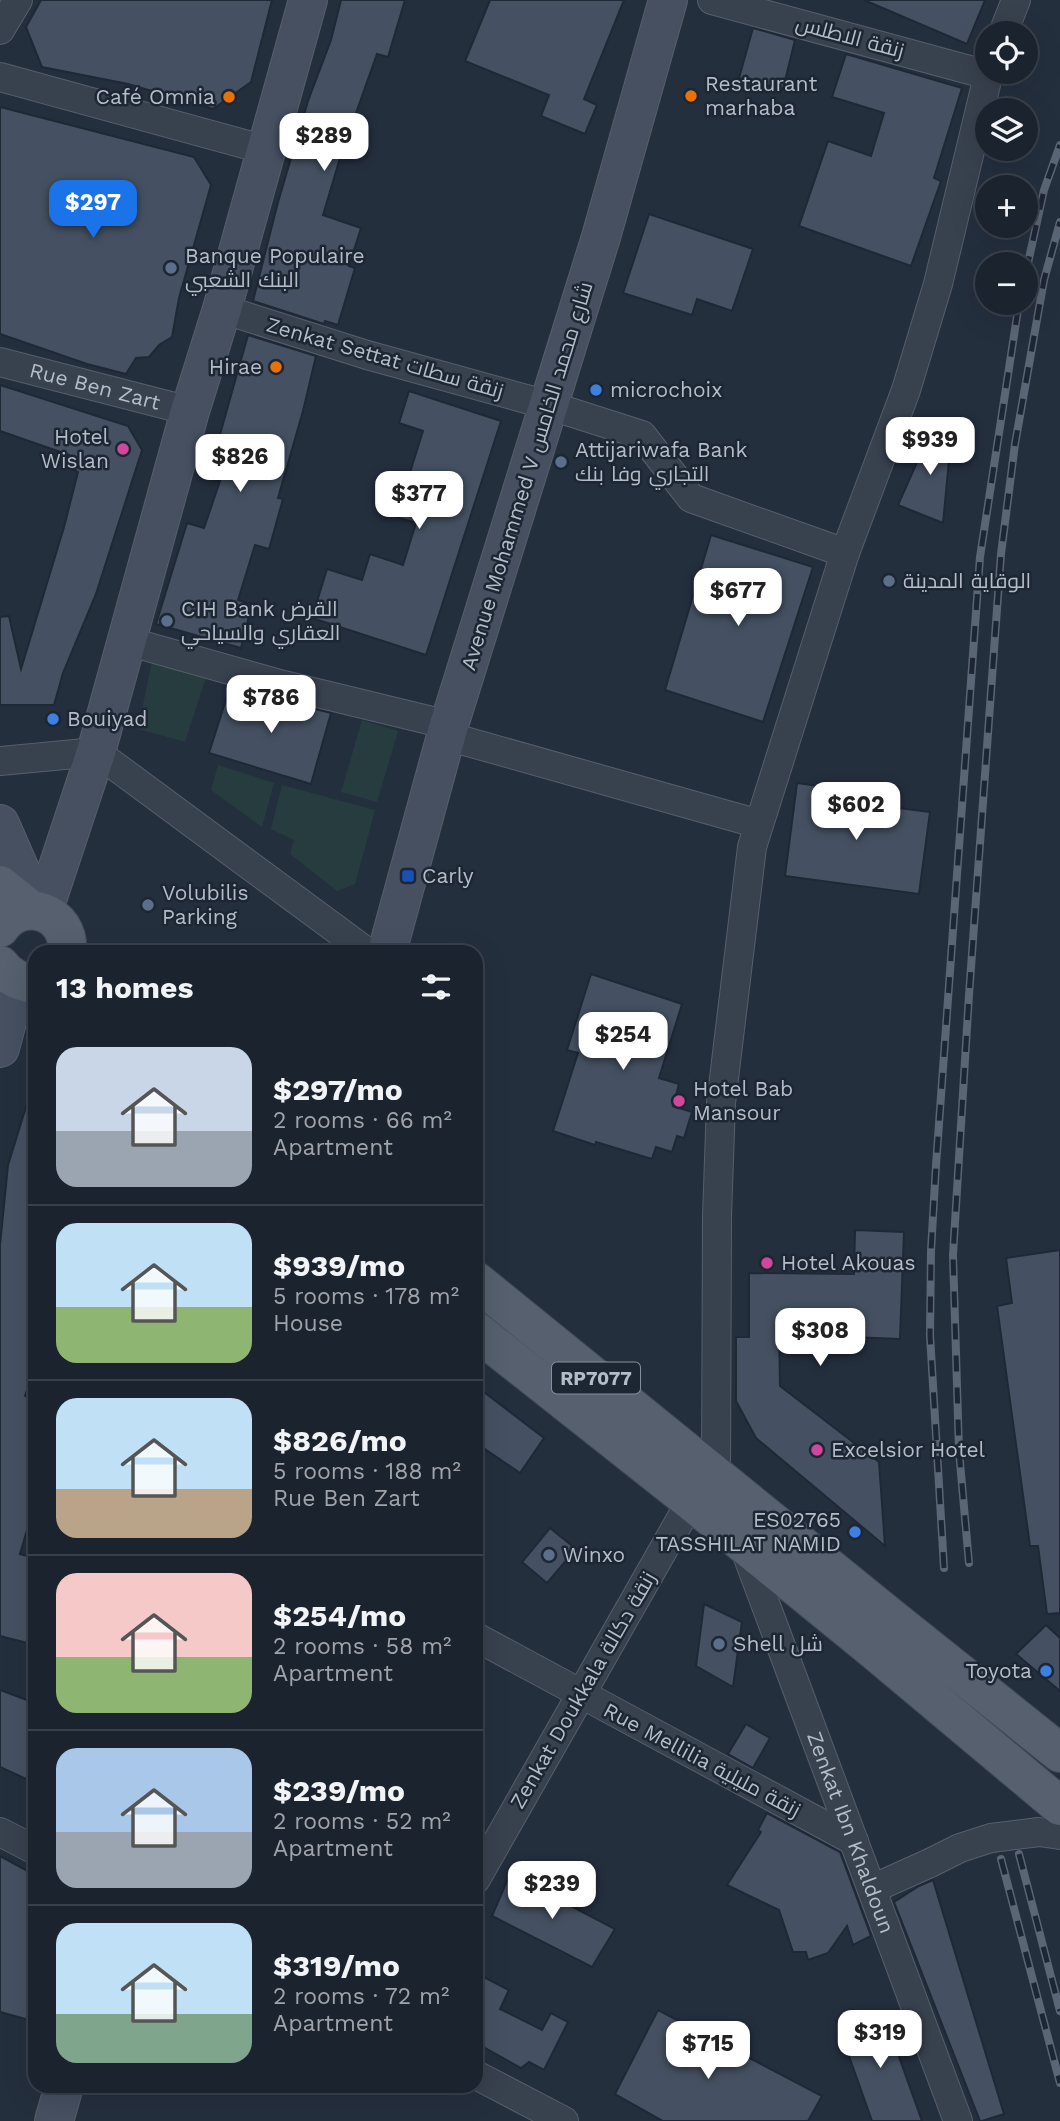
<!DOCTYPE html>
<meta charset="utf-8">
<style>
:root{--surface:#1b232e;--page:#242b36;--text:#f1f3f6;--muted:#a0a4aa;--line:#39404a;--accent:#1a73e8}
body{margin:0;font-family:"Work Sans",Cairo,sans-serif;background:var(--page);color:var(--text);height:100vh;display:flex;flex-direction:column;font-size:26px;white-space:nowrap}
*{box-sizing:border-box;margin:0}
p{font-size:23px;color:var(--muted)}
.icon{flex:none;width:38px;height:38px;fill:none;stroke:currentColor;stroke-width:2;stroke-linecap:round;stroke-linejoin:round}
.map{position:relative;flex:1;overflow:hidden}
.sheet{position:absolute;left:28px;top:945px;width:455px;height:1148px;display:flex;flex-direction:column;background:var(--surface);border-radius:21px;box-shadow:0 7px 28px #0002,0 0 0 2px var(--line)}
.sheet>*{flex:none}
.buttons{position:absolute;left:975px;top:21px;display:grid;gap:14px}
.buttons a{display:grid;place-items:center;width:63px;height:63px;border-radius:50%;background:var(--surface);box-shadow:0 7px 28px #0002,0 0 0 2px var(--line);font-size:35px}
.price{position:absolute;translate:-50% -60px;padding:0 16px;border-radius:14px;background:#fff;color:#222;font-size:23px;line-height:46px;filter:drop-shadow(0 2px 4px #0008)}
.price::after{content:'';position:absolute;left:50%;top:42px;width:21px;height:16px;margin-left:-10px;background:inherit;clip-path:polygon(0 0,100% 0,50% 100%)}
.price.on{background:var(--accent);color:#fff}
ul{padding:0;list-style:none}
li{display:flex;align-items:center;gap:21px;height:175px;padding:0 28px}
li+li{border-top:2px solid var(--line)}
li span{display:grid;place-items:center;flex:none;width:196px;height:140px;border-radius:21px;color:#555}
li>.icon{margin-inline-start:auto}
span .icon{width:84px;height:84px;fill:#fffc;stroke-width:1}
li b{font-size:30px}
h2{display:flex;justify-content:space-between;align-items:center;height:84px;padding:0 28px;font-size:30px}
.map>svg:first-child{display:block}
</style>
<div class="map">
<svg width="1060" height="2121" viewBox="0 0 1060 2121">
<rect width="100%" height="100%" fill="#242f3e"/>
<g fill="#263c3f">
<path d="M153,656l54,18 -22,68 -47,-13z"/>
<path d="M362,720l36,11 -21,71 -36,-10z"/>
<path d="M218,765l56,18 -12,44 -51,-37z"/>
<path d="M282,785l93,25 -20,74 -18,7 -47,-37 4,-14 -23,-11z"/>
</g>
<g fill="#455162" stroke="#1f2835" stroke-width="2">
<path d="M41,0h231l-21,82 -38,27 -85,-25 -86,-17 -16,-40z"/>
<path d="M341,0h64l-17,57 -11,-3 -37,104 -17,57 38,13 -12,38 6,2 -17,57 -13,-4 -1,3 -71,-23 25,-99 30,-101 23,-61z"/>
<path d="M490,0h134l-40,99 13,6 -12,29 -44,-18 8,-21 -84,-34z"/>
<path d="M864,0h121l-18,44z"/>
<path d="M753,28l42,12 -12,49 -44,-11z"/>
<path d="M846,54l116,34 -28,90 7,3 -30,85 -112,-40 29,-85 43,15 13,-43 -52,-16z"/>
<path d="M0,107l194,50 17,28 -32,113 -7,39 -13,8 -10,12 -13,1 -10,16 -39,-10 -87,-30z"/>
<path d="M649,214l104,35 -21,62 -35,-12 -5,16 -69,-22z"/>
<path d="M248,335l68,21 -13,55 -25,87 5,1 -14,50 -14,-4 -17,55 14,4 -11,44 -85,-24 31,-101 17,5 16,-47 -12,-4z"/>
<path d="M0,385l128,41 14,24 -46,144 -33,79 -9,32h-54v-88l9,-1 12,53 43,-142 14,-55 -12,-7 3,-10 -69,-24z"/>
<path d="M409,391l92,30 -75,234 -114,-37 15,-49 35,11 8,-26 33,11 13,-42 -20,-6 27,-86 -24,-8z"/>
<path d="M934,424l18,5 -9,94 -45,-18z"/>
<path d="M711,535l102,32 -50,155 -98,-32z"/>
<path d="M230,687l101,26 -20,71 -102,-31z"/>
<path d="M797,783l49,7 -2,11 86,11 -11,82 -134,-18z"/>
<path d="M591,974l91,30 -23,74 20,6 -6,22 19,6 -8,26 -7,-2 -5,16 -16,-5 -4,12 -56,-17 -1,3 -42,-14 25,-78 -11,-3z"/>
<path d="M30,1094l5,1v273l-10,28 10,4v103l-15,51 15,4v87l-35,-9v-391l8,-80z"/>
<path d="M855,1230l49,2 -4,107 -49,-2 1,-11h-73l1,60 99,76 6,84 -129,-108 -20,-37v-64h13v-64l105,1z"/>
<path d="M1060,1250v363l-13,1 -9,-68h-8l-33,-240 15,-3 -6,-45z"/>
<path d="M476,1386l68,52 -24,35 -44,-30z"/>
<path d="M550,1528l26,21 -29,34 -25,-21z"/>
<path d="M704,1604l38,18 -9,65 -37,-21z"/>
<path d="M1046,1625l14,13v53l-44,-37z"/>
<path d="M0,1690l35,13v80l-35,-16z"/>
<path d="M746,1724l24,14 -17,30 -25,-14z"/>
<path d="M767,1813l73,39 31,84 -18,9 -6,-19 -19,27 -20,7 -2,-8h-13l-14,-42 -52,-25 34,-53 -3,-2z"/>
<path d="M0,1856l35,19v123l-6,22 -29,-8z"/>
<path d="M510,1874l105,55 -23,38 -100,-51z"/>
<path d="M933,1880l71,234 -22,7h-2l-86,-219 25,-16z"/>
<path d="M476,1973l33,17 -9,19 42,21 9,-17 17,9 -24,48 -15,-8 -8,6 -45,-25z"/>
<path d="M658,2010l164,86 -14,25h-145l-48,-27z"/>
<path d="M883,2012l39,109h-50l-33,-93z"/>
</g>
<g fill="none" stroke-linecap="round" stroke-linejoin="round">
<g stroke="#565f6c" stroke-width="30">
<g id="street">
<path d="M712,0l276,75"/>
<path d="M0,30l18,-30"/>
<path d="M1003,33l13,-33"/>
<path d="M0,77l266,73"/>
<path d="M222,309l145,46 181,50 94,30 49,63 154,55"/>
<path id="s1" d="M0,362l190,49"/>
<path d="M127,641l149,42 173,42"/>
<path d="M447,736l312,88"/>
<path d="M0,761l96,-9 271,200"/>
<path d="M716,1476l1,-260 4,-113 31,-256 93,-294 61,-163 32,-106 51,-212"/>
<path id="s2" d="M743,1544l215,577"/>
<path d="M476,1637l378,204"/>
<path d="M0,1832l35,18"/>
<path d="M1039,1832l21,3"/>
<path d="M476,1879l215,-378"/>
<path d="M872,1889l58,-26"/>
<path d="M476,2075l88,46"/>
</g>
</g>
<g stroke="#565f6c" stroke-width="40">
<g id="secondary">
<path d="M0,824l38,87"/>
<path d="M43,912l53,-160 94,-341 32,-102 86,-309"/>
<path d="M387,952l62,-227 152,-488 67,-237"/>
<path d="M0,1048l18,-67"/>
<path d="M54,2121l10,-35"/>
</g>
</g>
<g stroke="#414a57" stroke-width="40">
<g id="primary">
<path d="M0,885l31,25"/>
<path d="M0,928c22,-33 71,-16 67,24"/>
<path d="M0,965c9,12 20,18 35,18"/>
<path d="M476,1281l409,332"/>
<path d="M476,1331l215,170 178,145"/>
<path d="M1025,1725l35,28"/>
<path d="M1035,1785l25,21"/>
</g>
</g>
<use href="#street" stroke="#38414e" stroke-width="28"/>
<use href="#secondary" stroke="#465061" stroke-width="38"/>
<use href="#primary" stroke="#56606e" stroke-width="38"/>
<g stroke="#5a6575" stroke-width="8">
<g id="rail">
<path d="M1026,272l18,-82 16,-45"/>
<path d="M969,1563l-10,-112 -6,-196 16,-260 32,-441 14,-110 29,-164 16,-58"/>
<path d="M944,1568l-14,-233 1,-84 5,-86 44,-608 39,-254"/>
<path d="M1019,1854l41,157"/>
<path d="M1001,1859l59,224"/>
</g>
</g>
<use href="#rail" stroke="#1d2633" stroke-width="5" stroke-dasharray="16" stroke-linecap="butt"/>
<g stroke="#565f6c" stroke-width="30" stroke-linecap="butt">
<path id="street-bridge" d="M930,1863l30,-15 31,-10 48,-6"/>
</g>
<g stroke="#414a57" stroke-width="40" stroke-linecap="butt">
<g id="primary-bridge">
<path d="M885,1613l140,112"/>
<path d="M869,1646l166,139"/>
</g>
</g>
<use href="#street-bridge" stroke="#38414e" stroke-width="28"/>
<use href="#primary-bridge" stroke="#56606e" stroke-width="38"/>
</g>
<g fill="#e8710a" stroke="#1d2633" stroke-width="2.5">
<circle cx="691" cy="96" r="7"/>
<circle cx="229" cy="97" r="7"/>
<circle cx="276" cy="367" r="7"/>
</g>
<g fill="#5c6f8a" stroke="#1d2633" stroke-width="2.5">
<circle cx="171" cy="268" r="7"/>
<circle cx="561" cy="462" r="7"/>
<circle cx="889" cy="581" r="7"/>
<circle cx="167" cy="621" r="7"/>
<circle cx="148" cy="905" r="7"/>
<circle cx="549" cy="1555" r="7"/>
<circle cx="719" cy="1644" r="7"/>
</g>
<g fill="#3f7fe0" stroke="#1d2633" stroke-width="2.5">
<circle cx="596" cy="390" r="7"/>
<circle cx="53" cy="719" r="7"/>
<circle cx="855" cy="1532" r="7"/>
<circle cx="1046" cy="1671" r="7"/>
</g>
<g fill="#d1479c" stroke="#1d2633" stroke-width="2.5">
<circle cx="123" cy="449" r="7"/>
<circle cx="679" cy="1101" r="7"/>
<circle cx="767" cy="1263" r="7"/>
<circle cx="817" cy="1450" r="7"/>
</g>
<rect fill="#1a4fb4" stroke="#1d2633" stroke-width="2.5" x="401" y="869" width="14" height="14" rx="3.5"/>
<g text-anchor="middle" stroke-width="5" stroke-linejoin="round" paint-order="stroke">
<rect fill="#1d2633" stroke="#878f9c" stroke-width="2" x="552" y="1362.5" width="88" height="31" rx="5"/>
<g font-size="19" font-weight="bold" fill="#b4bcc9">
<text x="596" y="1385">RP7077</text>
</g>
<g font-size="21" fill="#b4bcc9" stroke="#1d2633">
<text transform="translate(850 37) rotate(15)" y="7">زنقة الاطلس</text>
<text transform="translate(385 358) rotate(16)" y="7">Zenkat Settat زنقة سطات</text>
<text dy="7" stroke="none"><textPath href="#s1" startOffset="98">Rue Ben Zart</textPath></text>
<text transform="translate(527 476) rotate(-73)" y="7">Avenue Mohammed V شارع محمد الخامس</text>
<text transform="translate(583 1690) rotate(-60)" y="7">Zenkat Doukkala زنقة دكالة</text>
<text transform="translate(702 1760) rotate(28)" y="7">Rue Mellilia زنقة مليلية</text>
<text dy="7" stroke="none"><textPath href="#s2" startOffset="308">Zenkat Ibn Khaldoun</textPath></text>
</g>
<g font-size="21" fill="#b4bcc9" stroke="#1d2633" text-anchor="start">
<text x="705" y="91">Restaurant<tspan x="705" dy="24">marhaba</tspan></text>
<text x="215" y="104" text-anchor="end">Café Omnia</text>
<text x="185" y="263">Banque Populaire<tspan x="185" dy="24">البنك الشعبي</tspan></text>
<text x="262" y="374" text-anchor="end">Hirae</text>
<text x="610" y="397">microchoix</text>
<text x="109" y="444" text-anchor="end">Hotel<tspan x="109" dy="24">Wislan</tspan></text>
<text x="575" y="457">Attijariwafa Bank<tspan x="575" dy="24">التجاري وفا بنك</tspan></text>
<text x="903" y="588">الوقاية المدينة</text>
<text x="181" y="616">CIH Bank القرض<tspan x="181" dy="24">العقاري والسياحي</tspan></text>
<text x="67" y="726">Bouiyad</text>
<text x="422" y="883">Carly</text>
<text x="162" y="900">Volubilis<tspan x="162" dy="24">Parking</tspan></text>
<text x="693" y="1096">Hotel Bab<tspan x="693" dy="24">Mansour</tspan></text>
<text x="781" y="1270">Hotel Akouas</text>
<text x="831" y="1457">Excelsior Hotel</text>
<text x="841" y="1527" text-anchor="end">ES02765<tspan x="841" dy="24">TASSHILAT NAMID</tspan></text>
<text x="563" y="1562">Winxo</text>
<text x="733" y="1651">Shell شل</text>
<text x="1032" y="1678" text-anchor="end">Toyota</text>
</g>
</g>
</svg>
<div class="buttons">
<a><svg class="icon" aria-label="locate" viewBox="0 0 24 24"><circle cx="12" cy="12" r="6"/><path d="M12 2v4M12 18v4M2 12h4M18 12h4"/></svg></a>
<a><svg class="icon" aria-label="layers" viewBox="0 0 24 24"><path d="M12 4l9 5-9 5-9-5zM3 14l9 5 9-5"/></svg></a>
<a>+</a>
<a>−</a>
</div>
<b class="price" style="left:324px;top:173px">$289</b>
<b class="price on" style="left:93px;top:240px">$297</b>
<b class="price" style="left:930px;top:477px">$939</b>
<b class="price" style="left:240px;top:494px">$826</b>
<b class="price" style="left:419px;top:531px">$377</b>
<b class="price" style="left:738px;top:628px">$677</b>
<b class="price" style="left:271px;top:735px">$786</b>
<b class="price" style="left:856px;top:842px">$602</b>
<b class="price" style="left:623px;top:1072px">$254</b>
<b class="price" style="left:820px;top:1368px">$308</b>
<b class="price" style="left:552px;top:1921px">$239</b>
<b class="price" style="left:880px;top:2070px">$319</b>
<b class="price" style="left:708px;top:2081px">$715</b>
<section class="sheet">
<h2>13 homes<svg class="icon" aria-label="filters" viewBox="0 0 24 24"><path d="M4 7h16M4 17h16"/><circle cx="9" cy="7" r="2"/><circle cx="15" cy="17" r="2"/></svg></h2>
<ul>
<li><span style="background:linear-gradient(#c9d6e8 60%,#9aa5b1 0)"><svg class="icon" aria-label="home" viewBox="0 0 24 24"><path d="M3 11l9-7 9 7M6 9v11h12V9"/></svg></span><div><b>$297/mo</b><p>2 rooms · 66 m²</p><p>Apartment</p></div></li>
<li><span style="background:linear-gradient(#bfe0f5 60%,#8fb573 0)"><svg class="icon" aria-label="home" viewBox="0 0 24 24"><path d="M3 11l9-7 9 7M6 9v11h12V9"/></svg></span><div><b>$939/mo</b><p>5 rooms · 178 m²</p><p>House</p></div></li>
<li><span style="background:linear-gradient(#bfe0f5 65%,#b9a48a 0)"><svg class="icon" aria-label="home" viewBox="0 0 24 24"><path d="M3 11l9-7 9 7M6 9v11h12V9"/></svg></span><div><b>$826/mo</b><p>5 rooms · 188 m²</p><p>Rue Ben Zart</p></div></li>
<li><span style="background:linear-gradient(#f6c9c9 60%,#8fb573 0)"><svg class="icon" aria-label="home" viewBox="0 0 24 24"><path d="M3 11l9-7 9 7M6 9v11h12V9"/></svg></span><div><b>$254/mo</b><p>2 rooms · 58 m²</p><p>Apartment</p></div></li>
<li><span style="background:linear-gradient(#a9c7e8 60%,#9aa5b1 0)"><svg class="icon" aria-label="home" viewBox="0 0 24 24"><path d="M3 11l9-7 9 7M6 9v11h12V9"/></svg></span><div><b>$239/mo</b><p>2 rooms · 52 m²</p><p>Apartment</p></div></li>
<li><span style="background:linear-gradient(#bfe0f5 65%,#7fa58c 0)"><svg class="icon" aria-label="home" viewBox="0 0 24 24"><path d="M3 11l9-7 9 7M6 9v11h12V9"/></svg></span><div><b>$319/mo</b><p>2 rooms · 72 m²</p><p>Apartment</p></div></li>
</ul>
</section>
</div>
